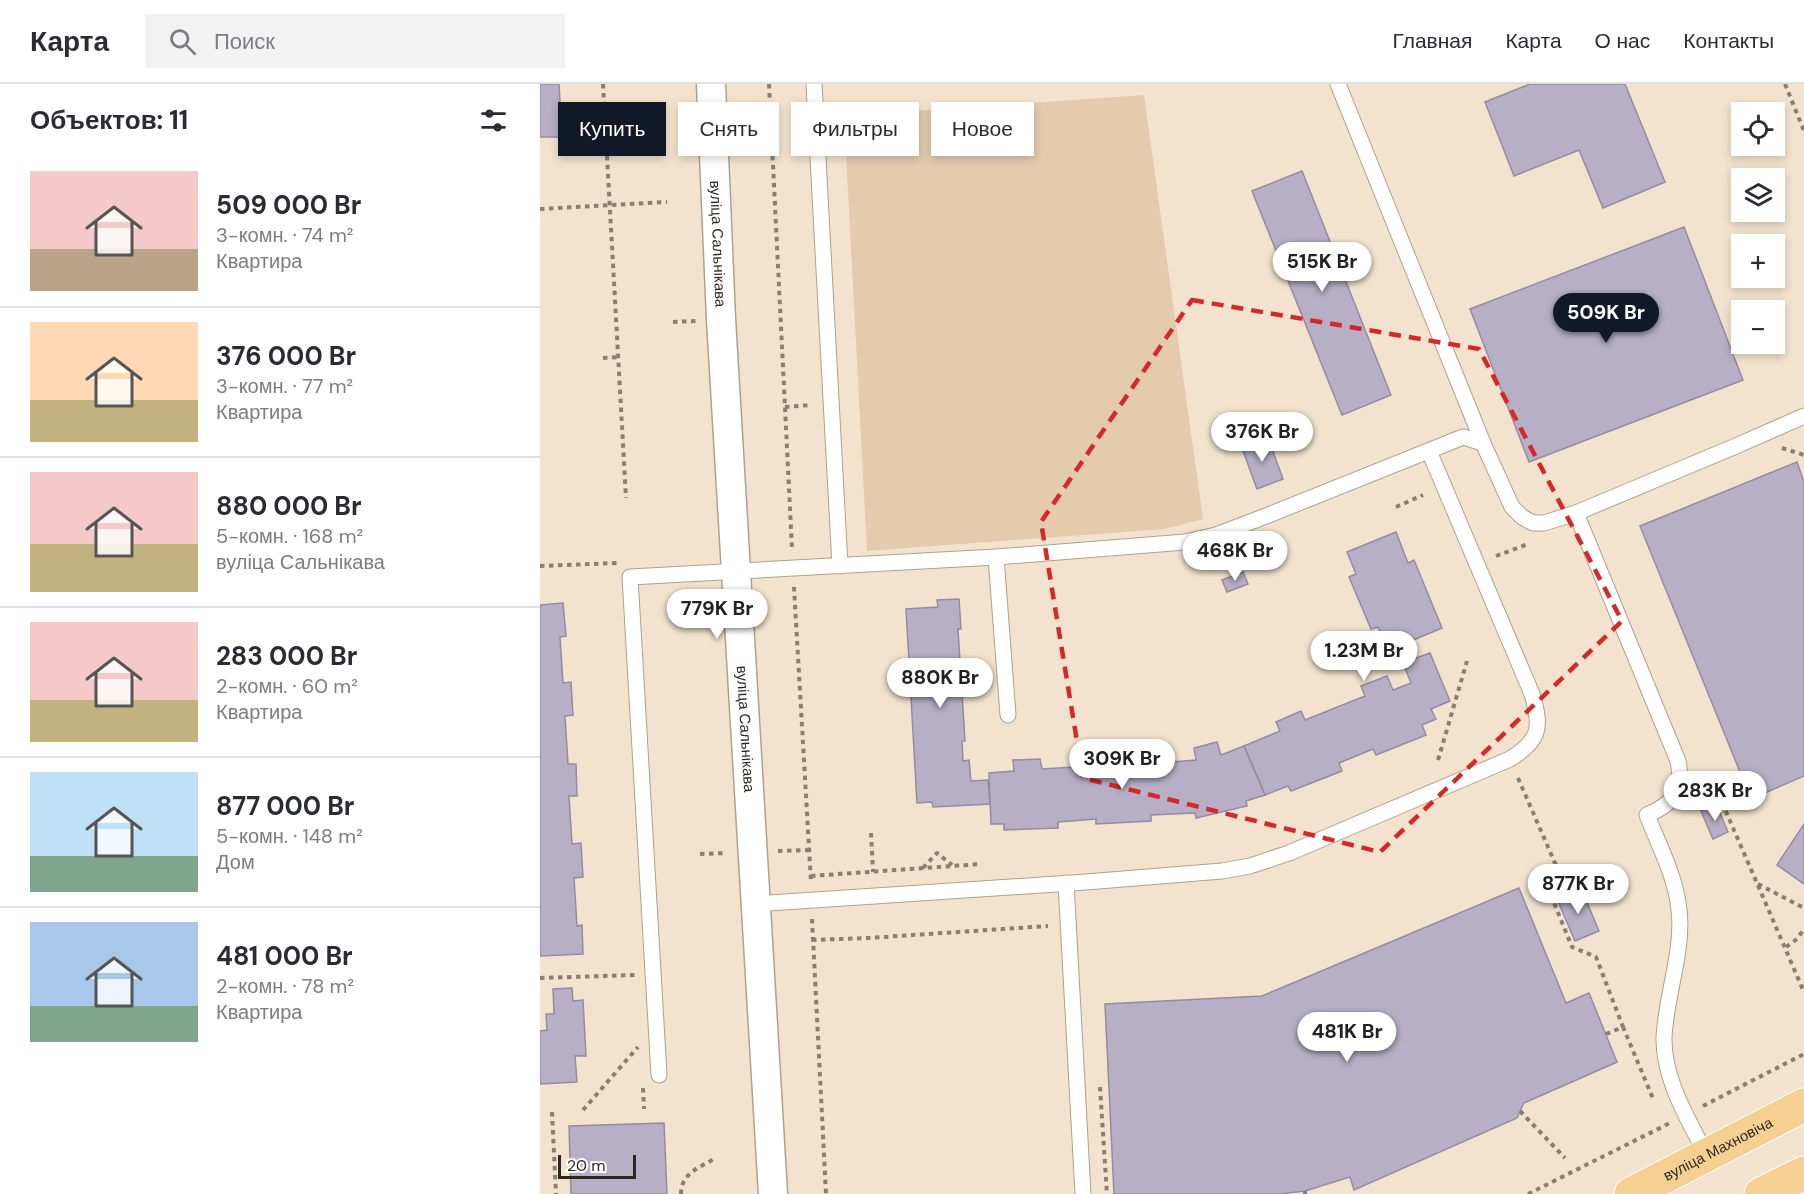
<!DOCTYPE html>
<html lang="ru">
<meta charset="utf-8">
<style>
:root{--surface:#fff;--page:#f2f2f3;--text:#2b2b33;--muted:#7c7c81;--line:#e1e1e2;--accent:#111827}
body{margin:0;font-family:"DM Sans",sans-serif;background:var(--page);color:var(--text);height:100vh;display:flex;flex-direction:column;font-size:22px;white-space:nowrap}
*{box-sizing:border-box;margin:0}
p{font-size:20px;color:var(--muted)}
.icon{flex:none;width:33px;height:33px;fill:none;stroke:currentColor;stroke-width:2;stroke-linecap:round;stroke-linejoin:round}
.map{position:relative;flex:1;overflow:hidden}
.side{display:flex;flex-direction:column;background:var(--surface);width:540px}
.side>*{flex:none}
.top-card{position:absolute;left:18px;top:18px;width:570px;height:54px;display:flex;gap:12px}
.tools{position:absolute;left:1191px;top:18px;display:grid;gap:12px}
.tools a{display:grid;place-items:center;width:54px;height:54px;border-radius:0px;background:var(--surface);box-shadow:0 3px 9px #0003;font-size:30px}
.scale{position:absolute;left:18px;bottom:15px;width:78px;box-sizing:border-box;padding-left:6px;border:3px solid #2d271f;border-top:0;font-size:16px;line-height:21px;white-space:nowrap;color:#2d271f;-webkit-text-stroke:4px #fff;paint-order:stroke}
.price{position:absolute;translate:-50% -51px;padding:0 14px;border-radius:21px;background:#fff;color:#222;font-size:20px;line-height:39px;filter:drop-shadow(0 2px 3px #0008)}
.price::after{content:'';position:absolute;left:50%;top:36px;width:18px;height:14px;margin-left:-9px;background:inherit;clip-path:polygon(0 0,100% 0,50% 100%)}
.price.selected{background:var(--accent);color:#fff}
ul{padding:0;list-style:none}
li{display:flex;align-items:center;gap:18px;height:150px;padding:0 30px}
li+li{border-top:2px solid var(--line)}
li span{display:grid;place-items:center;flex:none;width:168px;height:120px;border-radius:0px;color:#555}
li>.icon{margin-inline-start:auto}
span .icon{width:72px;height:72px;fill:#fffc;stroke-width:1}
li b{font-size:26px}
h2{display:flex;justify-content:space-between;align-items:center;height:72px;padding:0 30px;font-size:26px}
.tag{padding:0 21px;border-radius:0px;background:var(--surface);box-shadow:0 3px 9px #0003;font-size:21px;line-height:54px}
.tag.selected{background:var(--accent);color:#fff}
header{display:flex;align-items:center;gap:36px;box-sizing:border-box;height:84px;padding:0 30px;background:var(--surface);border-bottom:2px solid var(--line)}
header strong{font-size:28px}
nav{display:flex;gap:33px;margin-inline-start:auto;font-size:21px}
.search{width:420px;height:54px;background:var(--page);display:flex;align-items:center;gap:15px;box-sizing:border-box;padding:0 21px;border-radius:0px;color:var(--muted);font-size:22px}
main{display:flex;flex:1;min-height:0}
.map>svg:first-child{display:block}
</style>
<header>
<strong>Карта</strong>
<div class="search"><svg class="icon" aria-label="search" viewBox="0 0 24 24"><circle cx="10" cy="10" r="6"/><path d="M15 15l6 6"/></svg>Поиск</div>
<nav><a>Главная</a><a>Карта</a><a>О нас</a><a>Контакты</a></nav>
</header>
<main>
<section class="side">
<h2>Объектов: 11<svg class="icon" aria-label="filters" viewBox="0 0 24 24"><path d="M4 7h16M4 17h16"/><circle cx="9" cy="7" r="2"/><circle cx="15" cy="17" r="2"/></svg></h2>
<ul>
<li><span style="background:linear-gradient(#f6c9c9 65%,#b9a48a 0)"><svg class="icon" aria-label="home" viewBox="0 0 24 24"><path d="M3 11l9-7 9 7M6 9v11h12V9"/></svg></span><div><b>509 000 Br</b><p>3-комн. · 74 m²</p><p>Квартира</p></div></li>
<li><span style="background:linear-gradient(#ffd9b3 65%,#c2b280 0)"><svg class="icon" aria-label="home" viewBox="0 0 24 24"><path d="M3 11l9-7 9 7M6 9v11h12V9"/></svg></span><div><b>376 000 Br</b><p>3-комн. · 77 m²</p><p>Квартира</p></div></li>
<li><span style="background:linear-gradient(#f6c9c9 60%,#c2b280 0)"><svg class="icon" aria-label="home" viewBox="0 0 24 24"><path d="M3 11l9-7 9 7M6 9v11h12V9"/></svg></span><div><b>880 000 Br</b><p>5-комн. · 168 m²</p><p>вуліца Сальнікава</p></div></li>
<li><span style="background:linear-gradient(#f6c9c9 65%,#c2b280 0)"><svg class="icon" aria-label="home" viewBox="0 0 24 24"><path d="M3 11l9-7 9 7M6 9v11h12V9"/></svg></span><div><b>283 000 Br</b><p>2-комн. · 60 m²</p><p>Квартира</p></div></li>
<li><span style="background:linear-gradient(#bfe0f5 70%,#7fa58c 0)"><svg class="icon" aria-label="home" viewBox="0 0 24 24"><path d="M3 11l9-7 9 7M6 9v11h12V9"/></svg></span><div><b>877 000 Br</b><p>5-комн. · 148 m²</p><p>Дом</p></div></li>
<li><span style="background:linear-gradient(#a9c7e8 70%,#7fa58c 0)"><svg class="icon" aria-label="home" viewBox="0 0 24 24"><path d="M3 11l9-7 9 7M6 9v11h12V9"/></svg></span><div><b>481 000 Br</b><p>2-комн. · 78 m²</p><p>Квартира</p></div></li>
</ul>
</section>
<div class="map">
<svg width="1264" height="1110" viewBox="0 0 1264 1110">
<rect width="100%" height="100%" fill="#f3e3ce"/>
<path fill="#e3cbac" d="M604,11l59,424 -38,10 -298,22 -23,-435z"/>
<g fill="#b6afc6" stroke="#938ca2" stroke-width="1.5">
<path d="M0,0h19l3,53h-22z"/>
<path d="M990,0h95l40,98 -62,26 -24,-58 -65,26 -29,-74z"/>
<path d="M762,87l89,224 -49,20 -90,-224z"/>
<path d="M1144,143l59,153 -214,82 -59,-153z"/>
<path d="M728,354l15,41 -26,10 -15,-41z"/>
<path d="M1257,378l7,20v294l-53,23 -111,-273z"/>
<path d="M856,448l12,31 6,-3 28,68 -36,15 7,16 17,-6 20,48 -19,8 5,10 -14,6 4,10 -50,20 -3,-6 -34,14 3,8 -51,20 -3,-5 -23,9 -21,-49 36,-15 -4,-9 25,-11 4,9 60,-24 -4,-10 26,-10 6,14 18,-7 -15,-37 -8,3 -10,-22 -7,2 -22,-52 7,-3 -9,-22z"/>
<path d="M703,488l5,12 -21,8 -5,-12z"/>
<path d="M419,515l2,30h-3l7,112h-3l1,20 6,-1 2,21 17,-1 2,24 -57,3 -1,-5 -15,1 -11,-194 32,-2 -1,-7z"/>
<path d="M23,519l3,33 -6,1 3,46 8,-1 2,33 -8,1 3,48h8l1,32h-8l3,48 9,-1 2,34 -9,1 3,48 5,-1 1,29 -43,2v-351z"/>
<path d="M677,658l4,13 23,-9 21,49 -19,6 1,5 -51,12 -1,-5 -44,2v6l-55,3v-5l-38,3v6l-54,2v-6h-13l-2,-51 25,-2 -1,-11 27,-1 2,10 66,-4 -1,-9 14,-1h10l2,10 63,-5 -2,-12z"/>
<path d="M1176,720l12,28 -15,7 -12,-28z"/>
<path d="M1264,740v60l-27,-19z"/>
<path d="M979,804l47,115 23,-10 28,69 -93,41 -7,15 -163,72 -4,-13 -45,14 -25,3h-166l-9,-190 157,-8z"/>
<path d="M1041,804l18,43 -24,10 -18,-42z"/>
<path d="M32,904l1,13 10,-1 3,56h-11l2,26 -37,2v-53l7,-1 -1,-16h8l-1,-25z"/>
<path d="M124,1039l3,71h-96l-2,-68z"/>
</g>
<g fill="none" stroke-linecap="round" stroke-linejoin="round">
<g stroke="#b0a18e" stroke-width="17">
<g id="service">
<path d="M274,0l26,482"/>
<path d="M943,359l29,64 10,10 11,6h11l32,-10 160,-67 68,-30"/>
<path d="M1036,429l102,248c6,30 -5,43 -31,54 12,31 29,62 32,95 5,39 -13,86 -15,127 -1,42 24,82 43,119"/>
<path d="M456,473l12,158"/>
<path d="M526,799l17,311"/>
<path d="M216,820l330,-22 136,-11 28,-5 39,-13 221,-94c30,-19 32,-31 22,-65l-103,-243"/>
<path d="M119,991l-29,-498 366,-20 189,-15 31,-7 50,-19 197,-79 20,6 -145,-359"/>
</g>
</g>
<g stroke="#b0a18e" stroke-width="31">
<g id="minor">
<path id="s1" d="M171,0l10,235 52,875"/>
</g>
</g>
<g stroke="#fff" stroke-width="35">
<g id="primary">
<path id="s2" d="M1091,1110l173,-89"/>
<path d="M1221,1110l43,-21"/>
</g>
</g>
<g stroke="#897e70" stroke-width="4" stroke-dasharray="4.5 4.5" stroke-linecap="butt">
<path d="M63,0l23,414"/>
<path d="M229,0l23,465"/>
<path d="M1245,0l19,47"/>
<path d="M0,125l127,-7"/>
<path d="M133,238l23,-1"/>
<path d="M63,274l16,-1"/>
<path d="M245,323l26,-2"/>
<path d="M1242,364l22,7"/>
<path d="M856,423l27,-12"/>
<path d="M956,472l32,-12"/>
<path d="M0,482l77,-3"/>
<path d="M254,503l17,295"/>
<path d="M898,676l29,-99"/>
<path d="M1159,692l10,7 12,17 83,192"/>
<path d="M978,694l40,92 -6,28 20,49 24,10 27,70"/>
<path d="M331,749l2,39"/>
<path d="M238,767l31,-1"/>
<path d="M160,770l26,-1"/>
<path d="M383,784l14,-15 15,12"/>
<path d="M271,792l170,-12"/>
<path d="M1218,800l46,24"/>
<path d="M272,835l14,275"/>
<path d="M272,856l56,-2 180,-12"/>
<path d="M1246,863l11,-8 7,-10"/>
<path d="M0,894l95,-3"/>
<path d="M1066,950l17,-7 31,74"/>
<path d="M560,1003l7,107"/>
<path d="M103,1004l1,21"/>
<path d="M1163,1022l101,-52"/>
<path d="M43,1026l55,-63"/>
<path d="M980,1027l45,47"/>
<path d="M12,1028l4,82"/>
<path d="M765,1107v3"/>
<path d="M141,1110c0,-21 19,-27 35,-36"/>
<path d="M988,1110l142,-71"/>
</g>
<use href="#service" stroke="#fff" stroke-width="15"/>
<use href="#minor" stroke="#fff" stroke-width="28"/>
<use href="#primary" stroke="#f6d092" stroke-width="33"/>
</g>
<path fill="none" stroke="#d62828" stroke-width="4.5" stroke-dasharray="12 8" stroke-linejoin="round" d="M652,216l287,49 143,272 -242,231 -297,-74 -42,-256z"/>
<g text-anchor="middle" stroke-width="5" stroke-linejoin="round" paint-order="stroke">
<g font-size="15" fill="#2d271f" stroke="#fff">
<text dy="5" stroke="none"><textPath href="#s1" startOffset="160">вуліца Сальнікава</textPath></text>
<text dy="5" stroke="none"><textPath href="#s1" startOffset="646">вуліца Сальнікава</textPath></text>
<text dy="5" stroke="none"><textPath href="#s2" startOffset="98">вуліца Махновіча</textPath></text>
</g>
</g>
</svg>
<div class="tools">
<a><svg class="icon" aria-label="locate" viewBox="0 0 24 24"><circle cx="12" cy="12" r="6"/><path d="M12 2v4M12 18v4M2 12h4M18 12h4"/></svg></a>
<a><svg class="icon" aria-label="layers" viewBox="0 0 24 24"><path d="M12 4l9 5-9 5-9-5zM3 14l9 5 9-5"/></svg></a>
<a>+</a>
<a>−</a>
</div>
<div class="scale">20 m</div>
<b class="price" style="left:782px;top:209px">515K Br</b>
<b class="price selected" style="left:1066px;top:260px">509K Br</b>
<b class="price" style="left:722px;top:379px">376K Br</b>
<b class="price" style="left:695px;top:498px">468K Br</b>
<b class="price" style="left:177px;top:556px">779K Br</b>
<b class="price" style="left:824px;top:598px">1.23M Br</b>
<b class="price" style="left:400px;top:625px">880K Br</b>
<b class="price" style="left:582px;top:706px">309K Br</b>
<b class="price" style="left:1175px;top:738px">283K Br</b>
<b class="price" style="left:1038px;top:831px">877K Br</b>
<b class="price" style="left:807px;top:979px">481K Br</b>
<div class="top-card">
<a class="tag selected">Купить</a>
<a class="tag">Снять</a>
<a class="tag">Фильтры</a>
<a class="tag">Новое</a>
</div>
</div>
</main>
